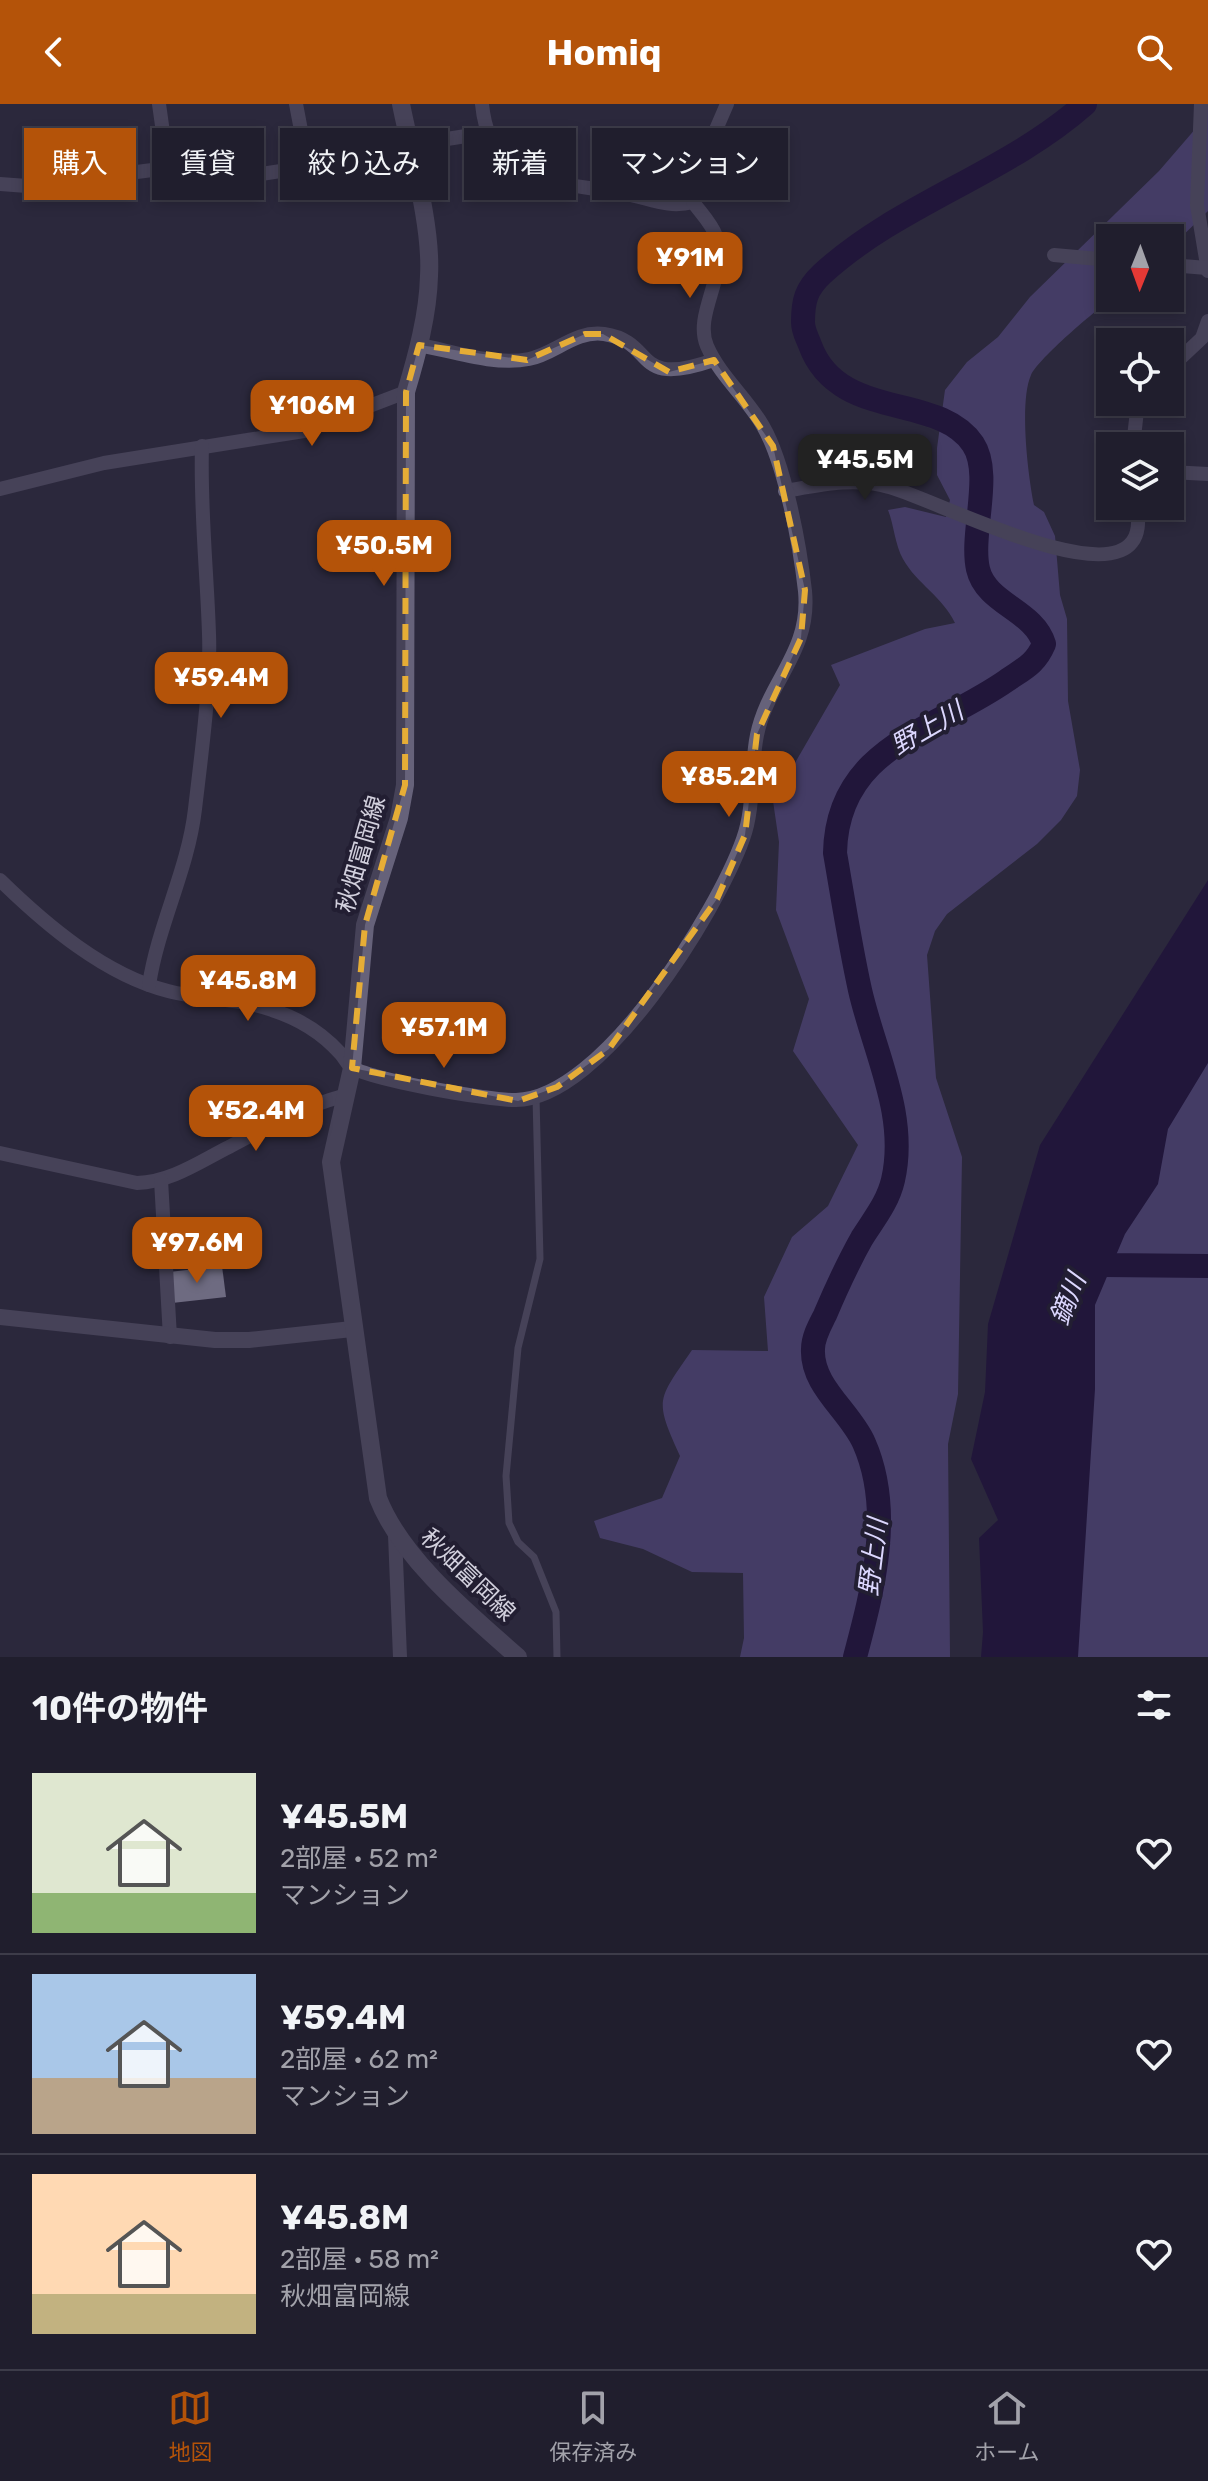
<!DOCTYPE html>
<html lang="ja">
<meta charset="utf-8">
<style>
:root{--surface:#201e2d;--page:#282735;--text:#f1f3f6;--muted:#a2a2aa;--line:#3d3c49;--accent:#b45309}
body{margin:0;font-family:Rubik,"Noto Sans JP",sans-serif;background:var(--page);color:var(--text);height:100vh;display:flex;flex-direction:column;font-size:30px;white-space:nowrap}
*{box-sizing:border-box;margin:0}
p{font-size:26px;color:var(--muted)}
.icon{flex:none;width:44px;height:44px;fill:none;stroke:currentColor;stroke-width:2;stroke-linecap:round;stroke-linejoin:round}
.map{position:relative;height:1553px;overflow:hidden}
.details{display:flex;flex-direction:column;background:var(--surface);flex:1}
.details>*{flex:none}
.banner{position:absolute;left:24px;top:24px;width:800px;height:72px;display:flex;gap:16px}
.needle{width:52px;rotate:181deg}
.tools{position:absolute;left:1096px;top:120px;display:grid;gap:16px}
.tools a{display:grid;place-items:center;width:88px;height:88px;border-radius:0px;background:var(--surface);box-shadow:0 4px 12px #0003,0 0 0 2px var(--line);font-size:40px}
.price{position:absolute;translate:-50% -68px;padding:0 18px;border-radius:16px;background:var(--accent);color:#fff;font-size:26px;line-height:52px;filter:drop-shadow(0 2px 4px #0008)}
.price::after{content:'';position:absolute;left:50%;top:48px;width:24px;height:18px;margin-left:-12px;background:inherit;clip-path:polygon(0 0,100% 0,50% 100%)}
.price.current{background:#222;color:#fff}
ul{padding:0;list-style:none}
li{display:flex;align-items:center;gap:24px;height:200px;padding:0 32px}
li+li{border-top:2px solid var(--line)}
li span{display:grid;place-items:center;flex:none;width:224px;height:160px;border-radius:0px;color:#555}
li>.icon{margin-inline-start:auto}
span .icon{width:96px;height:96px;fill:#fffc;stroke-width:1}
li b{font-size:34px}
h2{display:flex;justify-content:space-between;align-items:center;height:96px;padding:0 32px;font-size:34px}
.tag{padding:0 28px;border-radius:0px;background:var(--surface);box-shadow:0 4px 12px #0003,0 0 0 2px var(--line);font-size:28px;line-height:72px}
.tag.current{background:var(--accent);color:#fff}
header{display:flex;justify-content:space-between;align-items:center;height:104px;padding:0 32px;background:var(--accent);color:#fff;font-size:36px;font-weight:700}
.dock{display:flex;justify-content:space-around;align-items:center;height:112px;border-top:2px solid var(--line);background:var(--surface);font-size:22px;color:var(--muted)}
.dock a{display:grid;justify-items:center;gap:4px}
.dock .current{color:var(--accent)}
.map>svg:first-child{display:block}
</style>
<header><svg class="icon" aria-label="back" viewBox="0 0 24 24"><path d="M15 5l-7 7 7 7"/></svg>Homiq<svg class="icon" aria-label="search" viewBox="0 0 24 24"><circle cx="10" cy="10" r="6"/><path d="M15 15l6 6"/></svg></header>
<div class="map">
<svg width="1208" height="1553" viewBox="0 0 1208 1553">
<rect width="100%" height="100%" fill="#2b283c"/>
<g fill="#625597">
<path d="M1208,0v107l-38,37v-10h-60l2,60c-18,14 -72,59 -81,77 -12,27 -3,101 3,130l10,7 11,24 5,59 7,24 1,82 12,69 -3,26 -16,24 -24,24 -90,70 -12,17 -8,24 9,123 26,79 -4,237 -10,50 2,213h-210l4,-19 -1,-65 -51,-1 -49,-23 -43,-11 -6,-17 68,-23 18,-42c-26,-57 -23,-55 12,-106l76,1 -4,-54 28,-60 36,-31 30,-61 -65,-94 16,-52 -33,-89 3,-68 -6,-41 67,-116 -9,-20 94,-36 30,-6c-13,-27 -38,-39 -52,-64 -8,-14 -9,-34 -15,-49l17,-3 41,10 4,-17 -13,-25v-27l8,-58 22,-28 31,-25 32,-40 129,-126 38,-44z"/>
<path d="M1208,890v663h-208l4,-114z"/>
</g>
<path fill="#150039" d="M1208,776v183l-40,66 -10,55 -33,50 -30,71v84l-17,268h-97l2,-25 -4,-94 19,-18 -27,-61 14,-67 3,-68 52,-179z"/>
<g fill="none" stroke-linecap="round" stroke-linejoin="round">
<g stroke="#150039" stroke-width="24">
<path d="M1083,1157l22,4 103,1"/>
<path d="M855,1553c18,-68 39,-146 9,-214 -14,-32 -53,-57 -51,-94 0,-12 7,-24 12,-34 11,-26 23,-52 37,-77 12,-19 26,-36 31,-58 15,-65 -19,-128 -33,-190 -10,-45 -17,-91 -25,-137 2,-106 99,-122 171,-172 17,-12 29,-16 38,-37 -10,-34 -58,-40 -66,-75 -8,-36 15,-95 -5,-125 -35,-52 -135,-22 -163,-99 -3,-8 -7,-14 -7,-23 0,-21 3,-33 19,-48 76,-70 184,-100 263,-170"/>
</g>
</g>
<path fill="#bfbcd6" d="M222,1162l4,31 -54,6 -3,-31z"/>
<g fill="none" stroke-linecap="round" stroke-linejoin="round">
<path stroke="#66627a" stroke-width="7" d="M536,993l4,162 -22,89 -12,128 3,47 9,19 16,15 22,55 1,45"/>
<g stroke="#66627a" stroke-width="14">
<path d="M159,0l9,64 6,9 16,8 220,-34"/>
<path d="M296,0l12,63"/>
<path d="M482,0c8,83 73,77 139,89 27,4 45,16 72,9"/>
<path d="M1201,0l-4,101 11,66"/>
<path d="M409,41l76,-12"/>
<path d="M0,80l27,2 141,-18"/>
<path d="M693,98l18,-61 16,-37"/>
<path d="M1054,151l56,5"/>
<path d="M1170,161l37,3"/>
<path d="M419,241c33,6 75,21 110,14 26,-5 46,-29 75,-25 54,8 26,55 110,26"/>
<path d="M1170,264l32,-30 6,-17"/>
<path d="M1133,342l5,-44"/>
<path d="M1170,368l38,2"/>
<path d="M0,385l104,-26 200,-32 102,-39"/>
<path d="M785,387c35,-6 69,-14 104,-4 45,12 210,99 243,55 8,-10 6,-25 6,-36"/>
<path d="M0,776c46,45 105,95 168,111 34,9 71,7 104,19 25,8 50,23 68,43 4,4 6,9 10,13 15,13 142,35 166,34 86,-1 201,-188 227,-261 12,-33 7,-70 14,-104 11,-54 54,-83 48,-144 -5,-45 -20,-127 -42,-165 -16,-28 -43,-50 -56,-80 -14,-32 22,-72 9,-110 -4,-12 -16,-24 -23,-34"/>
<path d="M149,881c9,-60 39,-115 46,-176 6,-52 16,-124 14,-175 -2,-63 -9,-125 -7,-188"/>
<path d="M0,1049l137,30c34,-1 62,-21 92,-36 37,-20 73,-40 114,-51"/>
<path d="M161,1076l9,157"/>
<path d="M395,1431l5,122"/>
</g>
<path stroke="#66627a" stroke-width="16" d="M0,1213l215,23h34l103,-11"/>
<path stroke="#66627a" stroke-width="18" d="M401,0c10,50 31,122 28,172 -1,39 -12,79 -23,116l-1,393 -6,33 -34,107 -13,143 -21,94 47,336c23,60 91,116 140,159"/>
</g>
<path d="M0 0H1208V1553H0ZM585,230h18l66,38 45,-12 59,86 32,144 -4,48 -44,96 -12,101 -28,64 -108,150 -52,38 -39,14 -166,-33 13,-143 40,-140 1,-393 13,-47 108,15z" fill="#2b283c" fill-opacity=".55" fill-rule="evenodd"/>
<path fill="none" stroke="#e6ad36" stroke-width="6" stroke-dasharray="16 10" stroke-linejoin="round" d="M585,230h18l66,38 45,-12 59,86 32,144 -4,48 -44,96 -12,101 -28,64 -108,150 -52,38 -39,14 -166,-33 13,-143 40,-140 1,-393 13,-47 108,15z"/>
<g text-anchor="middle" stroke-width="8" stroke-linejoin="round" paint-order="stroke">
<g font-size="24" fill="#d2d0dd" stroke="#221e32">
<text transform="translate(361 750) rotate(-74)" y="8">秋畑富岡線</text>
<text transform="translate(468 1471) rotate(44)" y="8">秋畑富岡線</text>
</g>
<g font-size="26" font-style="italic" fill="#dcd7fe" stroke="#221e32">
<text transform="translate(927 624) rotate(-30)" y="9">野上川</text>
<text transform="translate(1068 1195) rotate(-68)" y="9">鏑川</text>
<text transform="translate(873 1453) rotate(-83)" y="9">野上川</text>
</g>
</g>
</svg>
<div class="tools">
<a><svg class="needle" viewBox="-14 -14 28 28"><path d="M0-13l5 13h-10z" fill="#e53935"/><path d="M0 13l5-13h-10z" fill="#a2a2aa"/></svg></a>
<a><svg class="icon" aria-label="locate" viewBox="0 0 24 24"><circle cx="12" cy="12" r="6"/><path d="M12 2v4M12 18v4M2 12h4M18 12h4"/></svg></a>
<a><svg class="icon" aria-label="layers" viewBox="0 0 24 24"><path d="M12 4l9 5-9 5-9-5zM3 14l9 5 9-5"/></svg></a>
</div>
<b class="price" style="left:690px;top:196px">¥91M</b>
<b class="price" style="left:312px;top:344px">¥106M</b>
<b class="price current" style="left:865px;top:398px">¥45.5M</b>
<b class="price" style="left:384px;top:484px">¥50.5M</b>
<b class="price" style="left:221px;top:616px">¥59.4M</b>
<b class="price" style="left:729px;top:715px">¥85.2M</b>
<b class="price" style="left:248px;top:919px">¥45.8M</b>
<b class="price" style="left:444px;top:966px">¥57.1M</b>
<b class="price" style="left:256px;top:1049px">¥52.4M</b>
<b class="price" style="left:197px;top:1181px">¥97.6M</b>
<div class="banner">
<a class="tag current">購入</a>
<a class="tag">賃貸</a>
<a class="tag">絞り込み</a>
<a class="tag">新着</a>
<a class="tag">マンション</a>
</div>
</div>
<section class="details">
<h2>10件の物件<svg class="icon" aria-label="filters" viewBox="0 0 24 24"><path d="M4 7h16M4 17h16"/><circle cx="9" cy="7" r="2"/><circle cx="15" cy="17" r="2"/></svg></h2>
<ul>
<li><span style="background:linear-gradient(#dfe7d0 75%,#8fb573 0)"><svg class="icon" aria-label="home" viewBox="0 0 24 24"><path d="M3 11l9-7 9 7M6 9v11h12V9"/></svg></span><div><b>¥45.5M</b><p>2部屋 · 52 m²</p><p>マンション</p></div><svg class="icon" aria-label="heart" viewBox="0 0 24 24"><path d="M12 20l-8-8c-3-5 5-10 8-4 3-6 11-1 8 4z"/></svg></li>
<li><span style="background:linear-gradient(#a9c7e8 65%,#b9a48a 0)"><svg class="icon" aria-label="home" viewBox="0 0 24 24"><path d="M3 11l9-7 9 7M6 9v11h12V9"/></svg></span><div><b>¥59.4M</b><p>2部屋 · 62 m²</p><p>マンション</p></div><svg class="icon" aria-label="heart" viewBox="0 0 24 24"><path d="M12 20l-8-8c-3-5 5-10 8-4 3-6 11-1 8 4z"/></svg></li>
<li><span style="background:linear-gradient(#ffd9b3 75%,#c2b280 0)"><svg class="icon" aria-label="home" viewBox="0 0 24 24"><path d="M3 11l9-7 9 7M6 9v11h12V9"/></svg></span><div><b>¥45.8M</b><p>2部屋 · 58 m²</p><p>秋畑富岡線</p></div><svg class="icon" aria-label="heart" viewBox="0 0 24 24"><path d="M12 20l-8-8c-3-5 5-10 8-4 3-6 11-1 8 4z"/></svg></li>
</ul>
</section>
<nav class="dock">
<a class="current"><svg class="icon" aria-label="map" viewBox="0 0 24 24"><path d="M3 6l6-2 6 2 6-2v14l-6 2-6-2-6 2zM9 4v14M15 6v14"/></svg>地図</a>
<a><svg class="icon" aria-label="saved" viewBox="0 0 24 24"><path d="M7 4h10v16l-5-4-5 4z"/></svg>保存済み</a>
<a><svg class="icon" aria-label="home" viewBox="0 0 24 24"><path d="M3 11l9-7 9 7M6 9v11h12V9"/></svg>ホーム</a>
</nav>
